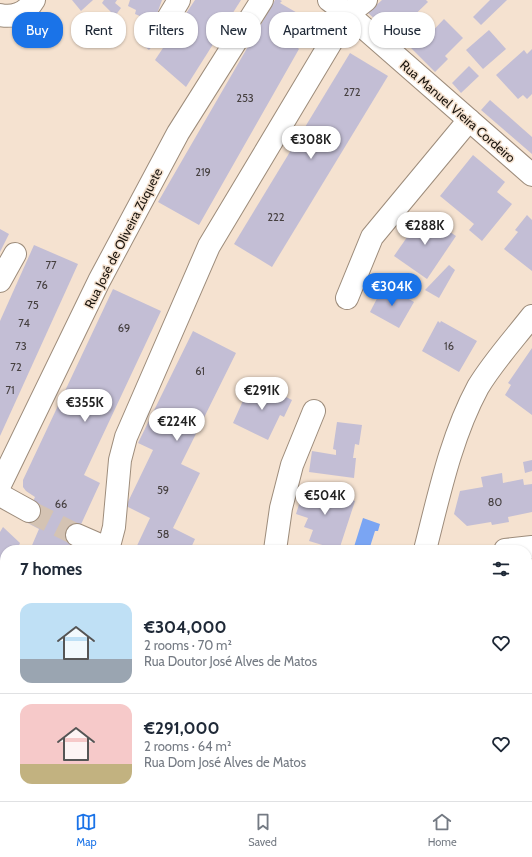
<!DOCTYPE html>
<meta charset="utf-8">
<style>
:root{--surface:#fff;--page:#f2f2f3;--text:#1f2937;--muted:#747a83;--line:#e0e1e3;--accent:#1a73e8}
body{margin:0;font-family:Cabin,sans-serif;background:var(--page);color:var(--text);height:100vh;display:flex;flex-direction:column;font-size:15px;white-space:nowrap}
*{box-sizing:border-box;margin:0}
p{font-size:13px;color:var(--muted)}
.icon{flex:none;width:22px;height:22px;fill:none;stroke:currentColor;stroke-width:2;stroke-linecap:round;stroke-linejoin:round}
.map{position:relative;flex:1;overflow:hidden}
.drawer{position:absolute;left:0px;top:545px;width:532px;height:256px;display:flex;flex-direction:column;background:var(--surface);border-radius:16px 16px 0 0;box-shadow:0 1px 3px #0004}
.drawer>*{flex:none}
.guide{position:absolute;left:12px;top:12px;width:508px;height:36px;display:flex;gap:8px}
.price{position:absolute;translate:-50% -34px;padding:0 9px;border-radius:14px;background:#fff;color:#222;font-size:13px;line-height:26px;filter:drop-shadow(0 1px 2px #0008)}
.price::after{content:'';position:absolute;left:50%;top:24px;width:12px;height:9px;margin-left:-6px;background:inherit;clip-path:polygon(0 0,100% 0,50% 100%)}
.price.active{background:var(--accent);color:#fff}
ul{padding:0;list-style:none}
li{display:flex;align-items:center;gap:12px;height:100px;padding:0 20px}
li+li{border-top:1px solid var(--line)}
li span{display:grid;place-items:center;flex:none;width:112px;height:80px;border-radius:12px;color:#555}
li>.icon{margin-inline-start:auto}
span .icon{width:48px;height:48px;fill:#fffc;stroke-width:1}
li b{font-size:17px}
h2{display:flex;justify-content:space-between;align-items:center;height:48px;padding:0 20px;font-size:17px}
.pill{padding:0 14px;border-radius:16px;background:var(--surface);box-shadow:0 1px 3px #0004;font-size:14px;line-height:36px}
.pill.active{background:var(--accent);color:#fff}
.menu{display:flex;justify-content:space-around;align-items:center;height:56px;border-top:1px solid var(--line);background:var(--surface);font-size:11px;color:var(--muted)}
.menu a{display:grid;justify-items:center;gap:2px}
.menu .active{color:var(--accent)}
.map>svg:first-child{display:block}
</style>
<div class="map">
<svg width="532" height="801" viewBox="0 0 532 801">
<rect width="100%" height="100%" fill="#f5e2d0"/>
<path fill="#7aa5f3" d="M363,518l17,6 -2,7h-3l-6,19h-16z"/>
<g fill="#c3bed5">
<path d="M72,0h21l-12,11z"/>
<path d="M104,0h13l-2,3 6,5 -6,8 -13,-13z"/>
<path d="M130,0h32l-8,22 -19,-8 1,-4 -8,-4z"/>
<path d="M195,0h46l-55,87 -31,-27z"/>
<path d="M275,0h5l2,1 -2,2 26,15 2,-2 8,4 -8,15 -3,-2 -8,14 2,2 -100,176 -41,-23z"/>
<path d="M382,0h44l2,2 -25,24 -10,-10 -9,11 -16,-14z"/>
<path d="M490,0h17l-26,25 -8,-8z"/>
<path d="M444,19l19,19 -18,18 3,3 -13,13 -32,-32 4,-4 -4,-4 8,-9 15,15z"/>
<path d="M147,30l11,9 -9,11 -11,-9z"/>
<path d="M489,30l17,19 -23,20 -17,-19z"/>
<path d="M532,49v45l-5,5 -4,-4 -5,4 -22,-24 28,-25 3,4z"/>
<path d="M350,53l38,23 -116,191 -38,-23z"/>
<path d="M469,66l10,10 -18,17 -9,-10z"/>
<path d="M490,100l42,37v17l-51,-44z"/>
<path d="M473,155l32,27 -8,10 15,12 -30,37 -13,-11 5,-6 -34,-28z"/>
<path d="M423,214l33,22 -29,43 -33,-23z"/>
<path d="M527,215l5,5v51l-28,-22 14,-17 -3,-2z"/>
<path d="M0,229l9,5 -9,18z"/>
<path d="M34,245l44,19 -78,172v-115z"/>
<path d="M449,265l6,5 -16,28 -14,-8z"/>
<path d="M384,285l30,17 -15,26 -29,-16z"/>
<path d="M113,289l48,22 -77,164 16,8 -28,61 15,6h-57l9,-21 -15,-8 11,-24 -9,-6 -3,-4v-7z"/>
<path d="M438,321l2,2 1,-2 36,20 -18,31 -37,-21z"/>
<path d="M193,331l43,22 -55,111 19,9 -27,55 22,11 -5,11h-55l15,-32 -24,-12 27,-56 -15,-7z"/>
<path d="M532,348v67l-27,-20 6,-10 -3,-2z"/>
<path d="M258,383l34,17 -8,17 -4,-2 -12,25 -35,-17 17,-38 6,3z"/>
<path d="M337,422l25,3 -3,20 -4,-1 -2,14h3l-2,20 -45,-6 3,-21 24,4v-5l-3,-1z"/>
<path d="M532,460v11l-7,2 -2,-11z"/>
<path d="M502,473l1,10 20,-4 1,6 8,-1v28l-24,5 1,5 -17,3 -1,-3 -24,4 -13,-12 6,-23 23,-4 -2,-10z"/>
<path d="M305,485l50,16 -16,49 -30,-9 4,-11 -9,-3 4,-9 -12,-4z"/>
<path d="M3,527l17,16 -3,7h-12v189l-2,5 -3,-1v-211z"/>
<path d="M531,571l1,44 -5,9v-48z"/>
<path d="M531,656l1,1v125l-5,8v-128z"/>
<path d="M465,796h58l-2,5h-59z"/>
</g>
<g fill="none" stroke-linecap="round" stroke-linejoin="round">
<g stroke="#d4c3b3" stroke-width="22" stroke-dasharray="22 11" stroke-linecap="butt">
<path d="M29,511l48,24"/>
<path d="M527,750l5,3"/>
</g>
<g stroke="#9d8c7b" stroke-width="24">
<g id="minor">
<path d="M329,0l19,14 184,161"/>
<path d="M0,15c15,3 27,-3 34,-15"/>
<path d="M167,20l12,-20"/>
<path d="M0,281l15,-27"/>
<path d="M347,298l25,-61 97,-117"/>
<path d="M0,485l99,-204 79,-148 84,-133"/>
<path d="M0,495l29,16"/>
<path d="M77,535l32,14"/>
<path d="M108,550l6,-23 6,-67 6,-23 83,-191 139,-232 18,-14"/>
<path d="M275,550l6,-42 11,-43 22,-54"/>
<path d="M425,550c14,-55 26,-113 53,-163 15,-25 36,-48 54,-71"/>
<path d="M505,550l27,-3"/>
<path d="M0,773l5,-11"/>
<path d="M68,796l11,5"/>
</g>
</g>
<use href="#minor" stroke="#fff" stroke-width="22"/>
</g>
<g text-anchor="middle" stroke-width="3" stroke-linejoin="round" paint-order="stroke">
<g font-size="11" fill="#464040">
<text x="352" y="96">272</text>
<text x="245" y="102">253</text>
<text x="203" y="176">219</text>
<text x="276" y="221">222</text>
<text x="51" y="269">77</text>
<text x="42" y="289">76</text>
<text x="33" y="309">75</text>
<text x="24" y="327">74</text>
<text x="124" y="332">69</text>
<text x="21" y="350">73</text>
<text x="449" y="350">16</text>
<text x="16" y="371">72</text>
<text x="200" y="375">61</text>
<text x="10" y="394">71</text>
<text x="163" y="494">59</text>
<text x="495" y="506">80</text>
<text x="61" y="508">66</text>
<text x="163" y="538">58</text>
</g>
<g font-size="13" fill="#1c160f" stroke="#f5e2d0">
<text transform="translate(458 111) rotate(41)" y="5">Rua Manuel Vieira Cordeiro</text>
<text transform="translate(123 238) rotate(-63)" y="5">Rua José de Oliveira Zúquete</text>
</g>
</g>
</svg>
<b class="price" style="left:311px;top:160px">€308K</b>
<b class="price" style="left:425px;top:246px">€288K</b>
<b class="price active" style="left:392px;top:307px">€304K</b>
<b class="price" style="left:262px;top:411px">€291K</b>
<b class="price" style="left:85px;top:423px">€355K</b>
<b class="price" style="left:177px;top:442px">€224K</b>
<b class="price" style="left:325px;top:516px">€504K</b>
<div class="guide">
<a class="pill active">Buy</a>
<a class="pill">Rent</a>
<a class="pill">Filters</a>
<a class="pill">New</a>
<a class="pill">Apartment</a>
<a class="pill">House</a>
</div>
<section class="drawer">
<h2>7 homes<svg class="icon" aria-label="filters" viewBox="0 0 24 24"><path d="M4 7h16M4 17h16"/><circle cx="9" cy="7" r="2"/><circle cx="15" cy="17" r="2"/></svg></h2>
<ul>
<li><span style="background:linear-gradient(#bfe0f5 70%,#9aa5b1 0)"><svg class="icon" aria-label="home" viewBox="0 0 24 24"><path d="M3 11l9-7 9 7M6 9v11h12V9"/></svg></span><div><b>€304,000</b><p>2 rooms · 70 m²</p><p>Rua Doutor José Alves de Matos</p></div><svg class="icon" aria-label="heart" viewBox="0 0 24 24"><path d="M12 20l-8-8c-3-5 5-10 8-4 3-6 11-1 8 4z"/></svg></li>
<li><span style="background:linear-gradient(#f6c9c9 75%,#c2b280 0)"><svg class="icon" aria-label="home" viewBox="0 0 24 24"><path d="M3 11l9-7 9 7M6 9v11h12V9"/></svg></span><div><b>€291,000</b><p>2 rooms · 64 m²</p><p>Rua Dom José Alves de Matos</p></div><svg class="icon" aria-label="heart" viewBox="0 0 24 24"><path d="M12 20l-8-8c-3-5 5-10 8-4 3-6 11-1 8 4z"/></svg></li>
</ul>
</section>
</div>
<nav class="menu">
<a class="active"><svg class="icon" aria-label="map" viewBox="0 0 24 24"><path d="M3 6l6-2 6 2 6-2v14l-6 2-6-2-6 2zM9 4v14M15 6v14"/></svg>Map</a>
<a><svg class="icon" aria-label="saved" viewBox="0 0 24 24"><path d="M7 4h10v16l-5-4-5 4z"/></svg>Saved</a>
<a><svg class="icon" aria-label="home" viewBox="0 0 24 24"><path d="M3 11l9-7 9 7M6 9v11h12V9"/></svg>Home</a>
</nav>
